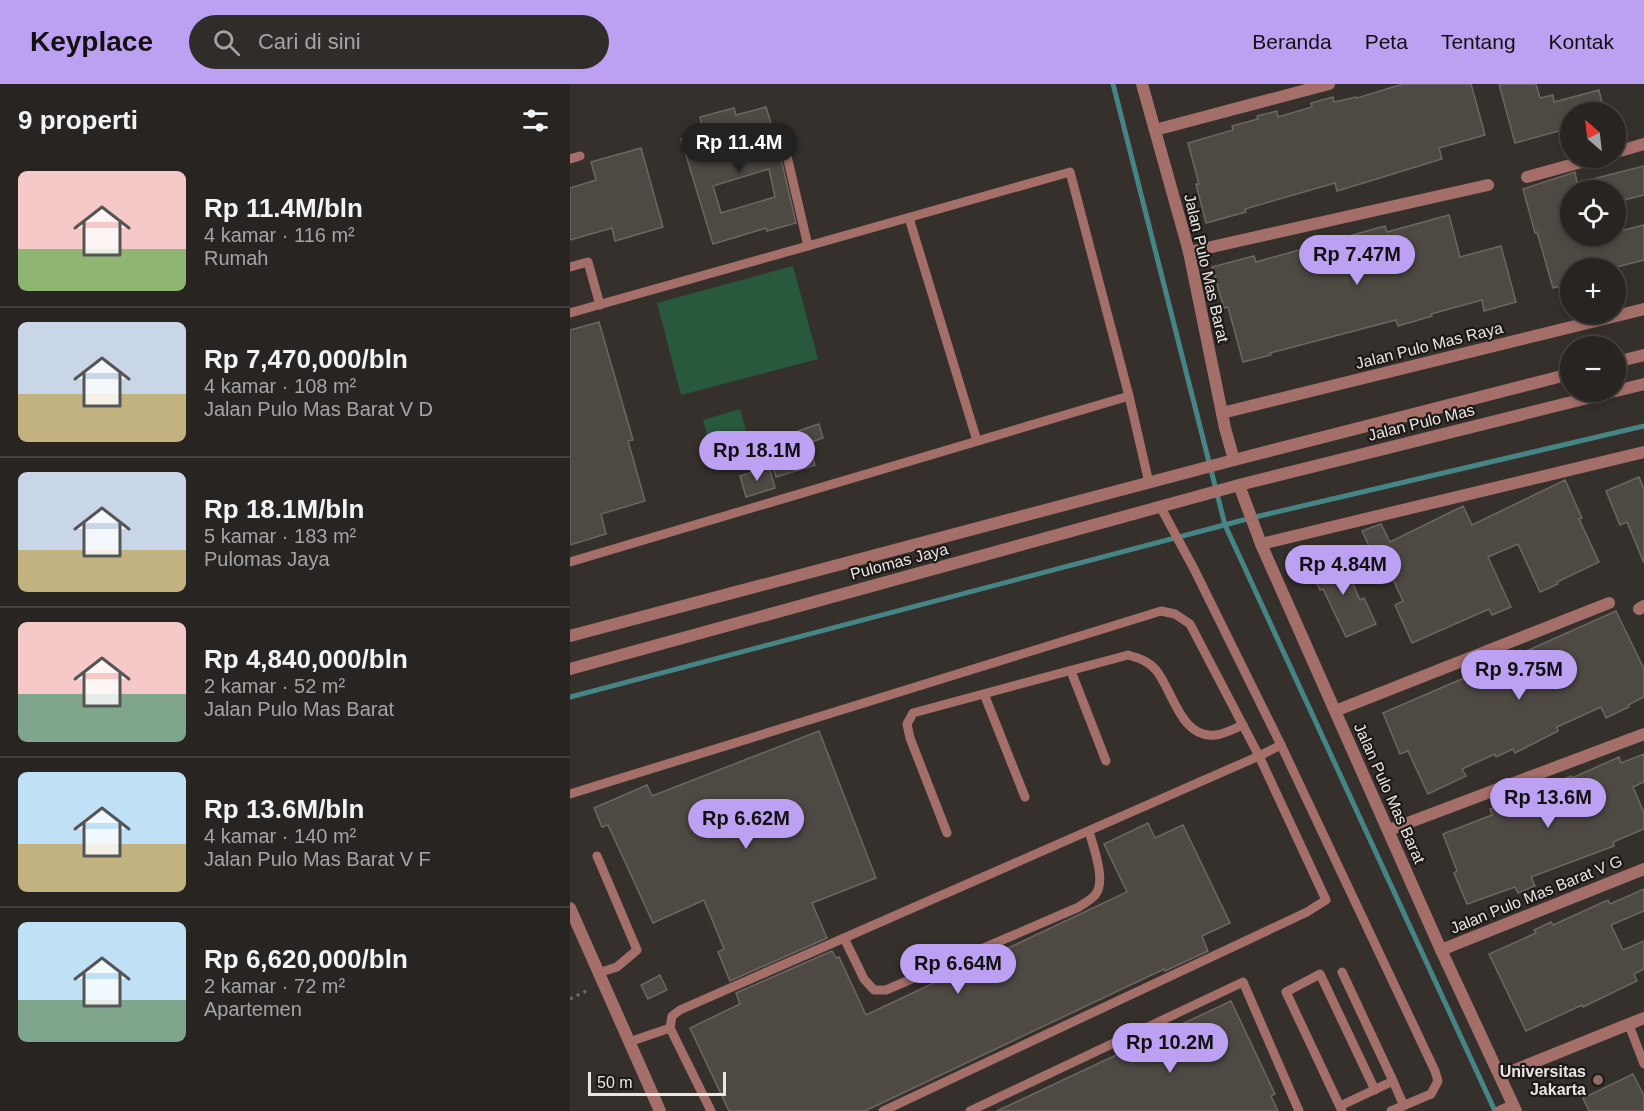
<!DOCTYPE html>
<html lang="id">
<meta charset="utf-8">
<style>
:root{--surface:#282421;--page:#302c2a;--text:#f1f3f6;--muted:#a5a4a5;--line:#44413f;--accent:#bca0f2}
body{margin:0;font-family:Arial,sans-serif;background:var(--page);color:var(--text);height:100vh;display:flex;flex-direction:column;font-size:22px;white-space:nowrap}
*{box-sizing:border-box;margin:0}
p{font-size:20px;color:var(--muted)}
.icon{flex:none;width:33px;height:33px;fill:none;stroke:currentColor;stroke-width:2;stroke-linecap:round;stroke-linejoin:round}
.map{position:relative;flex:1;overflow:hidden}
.panel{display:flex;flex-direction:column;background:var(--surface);width:570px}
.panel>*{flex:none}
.needle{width:39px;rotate:332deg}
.tools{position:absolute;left:990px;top:18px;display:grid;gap:12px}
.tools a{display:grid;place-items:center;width:66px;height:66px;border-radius:50%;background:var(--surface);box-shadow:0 3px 9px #0003,0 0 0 2px var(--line);font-size:30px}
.scale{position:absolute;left:18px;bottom:15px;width:138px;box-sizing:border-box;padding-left:6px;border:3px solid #eae6e3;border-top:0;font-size:16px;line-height:21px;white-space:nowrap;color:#eae6e3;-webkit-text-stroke:4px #1c1917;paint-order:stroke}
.price{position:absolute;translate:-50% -51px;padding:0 14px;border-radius:21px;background:var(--accent);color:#111;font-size:20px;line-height:39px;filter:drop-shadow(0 2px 3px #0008)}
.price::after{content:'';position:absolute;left:50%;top:36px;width:18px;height:14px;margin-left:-9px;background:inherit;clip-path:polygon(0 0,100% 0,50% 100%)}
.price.on{background:#222;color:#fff}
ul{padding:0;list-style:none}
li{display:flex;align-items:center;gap:18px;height:150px;padding:0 18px}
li+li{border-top:2px solid var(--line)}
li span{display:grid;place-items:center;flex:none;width:168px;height:120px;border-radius:9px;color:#555}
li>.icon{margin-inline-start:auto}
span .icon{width:72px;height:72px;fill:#fffc;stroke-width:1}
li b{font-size:26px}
h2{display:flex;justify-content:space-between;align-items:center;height:72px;padding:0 18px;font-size:26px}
header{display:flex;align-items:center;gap:36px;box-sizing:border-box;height:84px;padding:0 30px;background:var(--accent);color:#111}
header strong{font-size:28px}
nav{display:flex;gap:33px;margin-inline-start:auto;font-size:21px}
.search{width:420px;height:54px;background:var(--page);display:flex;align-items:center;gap:15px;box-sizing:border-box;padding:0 21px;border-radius:33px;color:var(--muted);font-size:22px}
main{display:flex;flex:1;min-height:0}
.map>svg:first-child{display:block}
</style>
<header>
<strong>Keyplace</strong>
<div class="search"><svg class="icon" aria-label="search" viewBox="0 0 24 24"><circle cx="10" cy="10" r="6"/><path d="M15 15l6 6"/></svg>Cari di sini</div>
<nav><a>Beranda</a><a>Peta</a><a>Tentang</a><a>Kontak</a></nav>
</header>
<main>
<section class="panel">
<h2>9 properti<svg class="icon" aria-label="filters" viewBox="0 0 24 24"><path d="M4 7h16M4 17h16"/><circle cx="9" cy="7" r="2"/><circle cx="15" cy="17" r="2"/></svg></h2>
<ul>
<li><span style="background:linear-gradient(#f6c9c9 65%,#8fb573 0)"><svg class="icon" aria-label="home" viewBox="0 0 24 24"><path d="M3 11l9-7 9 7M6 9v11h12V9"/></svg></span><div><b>Rp 11.4M/bln</b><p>4 kamar · 116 m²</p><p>Rumah</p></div></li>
<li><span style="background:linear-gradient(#c9d6e8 60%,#c2b280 0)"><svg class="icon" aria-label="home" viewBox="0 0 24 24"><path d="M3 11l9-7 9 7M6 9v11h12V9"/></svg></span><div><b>Rp 7,470,000/bln</b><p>4 kamar · 108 m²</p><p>Jalan Pulo Mas Barat V D</p></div></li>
<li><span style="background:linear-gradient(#c9d6e8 65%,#c2b280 0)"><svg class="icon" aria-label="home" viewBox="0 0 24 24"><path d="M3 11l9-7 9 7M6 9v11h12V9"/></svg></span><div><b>Rp 18.1M/bln</b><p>5 kamar · 183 m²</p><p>Pulomas Jaya</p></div></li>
<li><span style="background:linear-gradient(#f6c9c9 60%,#7fa58c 0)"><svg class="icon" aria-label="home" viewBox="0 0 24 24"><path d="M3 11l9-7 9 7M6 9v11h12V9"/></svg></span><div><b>Rp 4,840,000/bln</b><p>2 kamar · 52 m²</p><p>Jalan Pulo Mas Barat</p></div></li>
<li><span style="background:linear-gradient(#bfe0f5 60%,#c2b280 0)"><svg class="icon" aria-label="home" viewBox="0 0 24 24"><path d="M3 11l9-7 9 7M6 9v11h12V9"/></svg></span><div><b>Rp 13.6M/bln</b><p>4 kamar · 140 m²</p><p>Jalan Pulo Mas Barat V F</p></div></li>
<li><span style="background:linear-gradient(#bfe0f5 65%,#7fa58c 0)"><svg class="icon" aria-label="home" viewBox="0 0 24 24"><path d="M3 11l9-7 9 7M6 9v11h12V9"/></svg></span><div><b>Rp 6,620,000/bln</b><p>2 kamar · 72 m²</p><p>Apartemen</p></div></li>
</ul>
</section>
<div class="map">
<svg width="1074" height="1027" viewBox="0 0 1074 1027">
<rect width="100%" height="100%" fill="#36302c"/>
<g fill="#28593c">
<path d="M223,182l25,93 -137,36 -24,-92z"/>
<path d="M170,325l11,40 -37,10 -11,-39z"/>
</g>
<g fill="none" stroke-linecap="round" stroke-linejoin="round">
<g stroke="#468585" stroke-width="5">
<path d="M543,0l112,441 270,586"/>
<path d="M0,613l681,-179 393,-92"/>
</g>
</g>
<g fill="#4e4943" stroke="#6c6761" stroke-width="1.5" fill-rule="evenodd">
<path d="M833,0h68l14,51 -46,13 3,11 -105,32 -2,-8 -90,26 1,3 -40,11 -10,-39h3l-11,-41 45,-13 -1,-4 26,-7 -1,-3 20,-5 1,6 34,-10 -1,-4 22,-6 1,5 22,-5 1,1z"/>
<path d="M929,0h37l4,14 13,-3 1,7 45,-12 5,22h-34v16l-55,15z"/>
<path d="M196,23l13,43 17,73 -29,8 -1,-3 -53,16 -32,-105 14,-4 -1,-5 8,-3 -2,-10 34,-9 2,7zM199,85l6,28 -54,16 -8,-27z"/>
<path d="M71,64l22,79 -48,14 -3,-13 -42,12v-52l26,-8 -5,-18z"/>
<path d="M1074,82v29l-28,7v-12h-46v46h46v-4l28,-7v35l-31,8h-43v15l-17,5 -16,-56 -2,1 -12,-44 52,-17 2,11z"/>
<path d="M879,131l11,42 41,-11 15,56 -32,9 -2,-11 -51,14 1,2 -34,10 -2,-6 -126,33 1,2 -28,7 -15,-55 -4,1 -12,-41 42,-11 2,6 129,-36 2,6z"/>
<path d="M29,238l34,118 -5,1 17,60 -44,13 5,20 -36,11v-215z"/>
<path d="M249,340l4,14 -24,8 -4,-14z"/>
<path d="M239,362l6,19 -39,12 -6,-19z"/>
<path d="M199,383l6,21 -29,9 -6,-21z"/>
<path d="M1069,393l5,12v74l-17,-41 -7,3 -14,-34z"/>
<path d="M995,396l17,38 -3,1 20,43 -42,20 1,2 -18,8 -22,-48 -30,13 23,50 -19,8 -3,-6 -77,34 -17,-38 8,-4 -21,-45 -7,3 -13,-28 19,-7 9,18 73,-36 9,19z"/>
<path d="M770,471l20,45 4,-2 12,26 -30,13 -23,-48 -3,1 -10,-22z"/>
<path d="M1046,527l28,58v28l-16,8 1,2 -23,11 -5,-11 -44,20 1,4 -43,22 -2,-4 -17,8 -1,-3 -33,15 4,7 -38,18 -20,-43 -8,3 -17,-41 88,-38 49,-25 2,3z"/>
<path d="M249,647l57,147 -64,25 15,35 -97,43 -12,-29 6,-3 -20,-49 -51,23 -45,-98 -6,2 -8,-19 53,-23 5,11z"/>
<path d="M1074,670v28l-11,5 11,26v16l-31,13 1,4 -83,31 4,9 -17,7 -3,-6 -48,17 -13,-31 3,-2 -14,-37 49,-19 -2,-6 64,-26 17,-7 1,2 47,-21 2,6z"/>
<path d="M578,739l7,15 28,-13 47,98 -28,13 6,15 -43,20 -1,-2 -299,142h-136l-39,-83 50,-24 -4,-11 96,-42 4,7 3,-1 27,58 261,-123 -23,-48z"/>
<path d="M1074,805v22l-33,14 12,25 21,-9v28l-10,5 3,7 -54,26 -1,-2 -56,26 -37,-77 47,-21 -2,-3 17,-8 2,3 55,-25 2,4z"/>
<path d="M90,891l7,15 -19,9 -7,-14z"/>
<path d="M661,917l44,93 -4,2 7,15h-281z"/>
<path d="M1063,990l11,22v15h-55l-6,-13z"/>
</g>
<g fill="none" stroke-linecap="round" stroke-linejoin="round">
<path stroke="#6f6a66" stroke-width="3" stroke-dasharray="3 4.5" stroke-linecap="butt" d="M0,915l20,-10"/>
<g stroke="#a46f69" stroke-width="9">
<path d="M211,46l27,116"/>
<path d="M0,75l10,-3"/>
<path d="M339,134l68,223"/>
<path d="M0,183l18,-5 12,43"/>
<path d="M0,229l500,-141 59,224 20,87"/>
<path d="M590,422l34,63 87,176 154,326 3,10 -7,13 -40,17"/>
<path d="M0,478l559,-166"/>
<path d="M501,587l35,90"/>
<path d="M414,610l41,103"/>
<path d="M0,710l591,-183 14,3 15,10 69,132 22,-11"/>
<path d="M377,749l-37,-95 -3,-14 6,-11 215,-58c11,3 20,6 28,15 17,21 25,70 60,65 9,-1 19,-7 27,-10"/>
<path d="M27,772l40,94 -20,17 -19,6"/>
<path d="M274,854l20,41 10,11h12l193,-83c5,-4 12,-7 16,-12 12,-14 -2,-48 -6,-64"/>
<path d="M1059,941l15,39"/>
<path d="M59,958l41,-14"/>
<path d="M823,997l11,25"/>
<path d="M770,1022l53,-25 -51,-109"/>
<path d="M141,1027l-41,-83 2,-12 8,-6 579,-254 67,144 -19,12 -424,199"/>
<path d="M400,1027l273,-129 56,129"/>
<path d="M772,1027l-56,-119 34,-18 55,116"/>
<path d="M928,1027l15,-7"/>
</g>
<g stroke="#a46f69" stroke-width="12">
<path d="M572,0l47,168 36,176 9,32"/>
<path d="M585,46l174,-46"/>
<path d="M1046,68l28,-8"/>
<path d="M957,93l69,-19"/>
<path d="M619,168l299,-67"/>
<path d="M652,329l422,-104"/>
<path d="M669,401l22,59 74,167 106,239 75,161"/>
<path d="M691,460l383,-92"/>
<path d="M1069,525l5,-3"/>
<path d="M765,627l274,-108"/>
<path d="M819,746l255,-96"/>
<path d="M871,866l203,-81"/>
<path d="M930,992l144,-58"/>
</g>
<g stroke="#a46f69" stroke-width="12">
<path d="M1046,278l28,-7"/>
<path d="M1046,307l28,-7"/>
<path d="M0,552l664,-176 336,-86"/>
<path d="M0,585l669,-184 373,-93"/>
<path d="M0,824l90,203"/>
</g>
</g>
<circle fill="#8d6e63" stroke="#1c1917" stroke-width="2" cx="1028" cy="996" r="6"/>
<g text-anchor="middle" stroke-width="4.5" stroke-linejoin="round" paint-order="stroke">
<g font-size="16" fill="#eae6e3" stroke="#1c1917">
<text transform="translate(637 184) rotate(77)" y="6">Jalan Pulo Mas Barat</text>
<text transform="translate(859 261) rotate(-14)" y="6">Jalan Pulo Mas Raya</text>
<text transform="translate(851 338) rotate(-14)" y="6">Jalan Pulo Mas</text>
<text transform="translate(329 477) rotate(-15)" y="6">Pulomas Jaya</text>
<text transform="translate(820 709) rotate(66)" y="6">Jalan Pulo Mas Barat</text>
<text transform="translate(966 810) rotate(-22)" y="6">Jalan Pulo Mas Barat V G</text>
</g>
<g font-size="16" font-weight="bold" fill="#eae6e3" stroke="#1c1917" text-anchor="end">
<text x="1016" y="993">Universitas<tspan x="1016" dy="18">Jakarta</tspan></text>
</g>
</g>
</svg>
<div class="tools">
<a><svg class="needle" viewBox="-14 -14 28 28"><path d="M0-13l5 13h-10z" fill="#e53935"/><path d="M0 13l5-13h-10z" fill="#a5a4a5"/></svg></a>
<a><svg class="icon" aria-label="locate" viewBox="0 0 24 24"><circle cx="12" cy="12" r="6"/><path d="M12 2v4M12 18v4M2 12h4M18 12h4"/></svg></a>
<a>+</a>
<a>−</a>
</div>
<div class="scale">50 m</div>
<b class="price on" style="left:169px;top:90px">Rp 11.4M</b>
<b class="price" style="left:787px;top:202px">Rp 7.47M</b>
<b class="price" style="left:187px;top:398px">Rp 18.1M</b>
<b class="price" style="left:773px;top:512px">Rp 4.84M</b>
<b class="price" style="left:949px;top:617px">Rp 9.75M</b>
<b class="price" style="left:978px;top:745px">Rp 13.6M</b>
<b class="price" style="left:176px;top:766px">Rp 6.62M</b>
<b class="price" style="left:388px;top:911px">Rp 6.64M</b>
<b class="price" style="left:600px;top:990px">Rp 10.2M</b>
</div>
</main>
